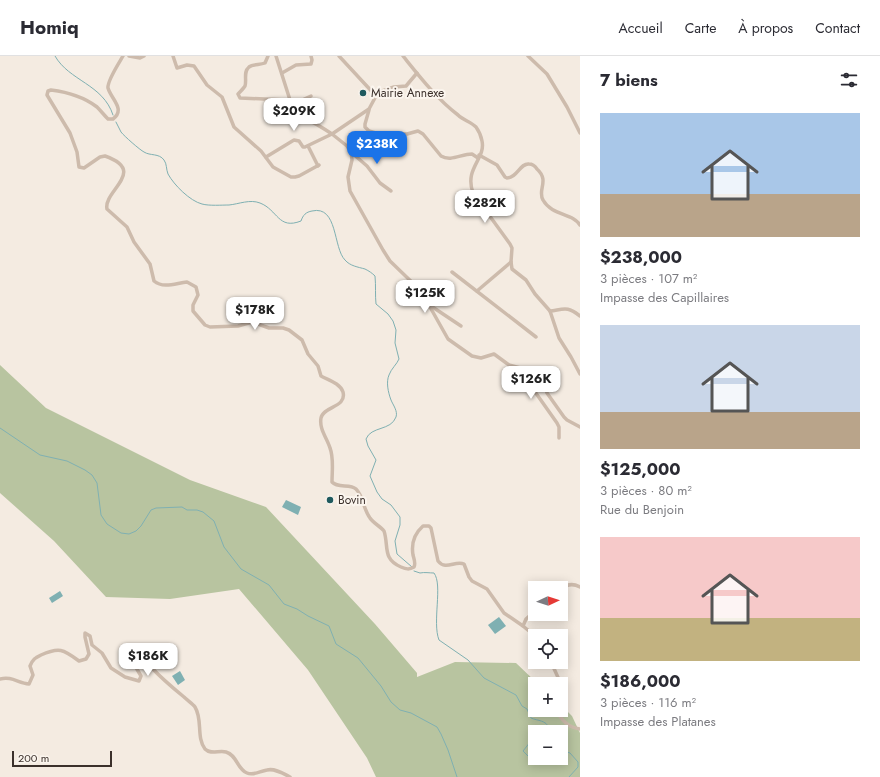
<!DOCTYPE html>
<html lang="fr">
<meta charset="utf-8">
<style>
:root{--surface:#fff;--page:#f7f7f7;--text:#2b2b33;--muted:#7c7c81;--line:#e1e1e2;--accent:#1a73e8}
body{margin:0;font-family:Jost,sans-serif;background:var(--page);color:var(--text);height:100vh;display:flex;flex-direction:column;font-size:15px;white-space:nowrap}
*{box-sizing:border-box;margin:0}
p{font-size:13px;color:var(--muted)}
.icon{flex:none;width:22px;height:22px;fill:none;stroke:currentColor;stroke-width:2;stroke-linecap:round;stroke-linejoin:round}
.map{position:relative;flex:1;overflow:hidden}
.panel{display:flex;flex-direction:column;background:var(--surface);width:300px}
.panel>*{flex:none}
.needle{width:26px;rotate:86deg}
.fabs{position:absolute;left:528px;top:525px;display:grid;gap:8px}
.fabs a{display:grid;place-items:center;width:40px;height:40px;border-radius:0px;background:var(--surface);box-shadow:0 2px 10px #0003;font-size:20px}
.scale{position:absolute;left:12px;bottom:10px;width:100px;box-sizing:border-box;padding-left:4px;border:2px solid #3b302b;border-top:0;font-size:11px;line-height:14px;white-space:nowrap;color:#3b302b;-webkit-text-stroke:3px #fbf5ee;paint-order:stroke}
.price{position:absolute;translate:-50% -34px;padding:0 9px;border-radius:8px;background:#fff;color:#222;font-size:13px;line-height:26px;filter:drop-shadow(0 1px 2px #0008)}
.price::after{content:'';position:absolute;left:50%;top:24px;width:12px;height:9px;margin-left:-6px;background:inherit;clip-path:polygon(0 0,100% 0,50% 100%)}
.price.active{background:var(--accent);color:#fff}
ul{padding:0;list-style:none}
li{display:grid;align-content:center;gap:8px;height:212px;padding:0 20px}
li span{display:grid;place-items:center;height:124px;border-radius:0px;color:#555}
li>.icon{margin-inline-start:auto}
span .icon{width:72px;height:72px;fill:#fffc;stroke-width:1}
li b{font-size:17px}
h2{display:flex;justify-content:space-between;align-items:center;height:48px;padding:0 20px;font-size:17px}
header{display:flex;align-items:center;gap:24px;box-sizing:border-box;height:56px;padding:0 20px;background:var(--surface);border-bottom:1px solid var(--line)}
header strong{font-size:19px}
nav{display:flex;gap:22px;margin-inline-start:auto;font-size:14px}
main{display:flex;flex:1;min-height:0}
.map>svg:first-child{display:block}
</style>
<header>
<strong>Homiq</strong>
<nav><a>Accueil</a><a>Carte</a><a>À propos</a><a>Contact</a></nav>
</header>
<main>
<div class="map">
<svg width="580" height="721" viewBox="0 0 580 721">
<rect width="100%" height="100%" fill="#f4ebe1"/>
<path fill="#b8c4a0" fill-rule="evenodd" d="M0,309l46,43 144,72 76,27 109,117 42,49v4l38,-15 61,1 22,21h-3v26h26v-5l11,11 8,17v44h-204l-9,-19 -59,-88 -69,-81 -69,10 -64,-2 -52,-56 -54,-48zM535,676h26v26h-26z"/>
<g fill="#7fb0b2">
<path d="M286,444l15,7 -3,8 -16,-8z"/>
<path d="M60,535l3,5 -11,7 -3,-5z"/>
<path d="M499,561l7,9 -11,8 -7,-9z"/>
<path d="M180,615l5,9 -7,5 -6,-9z"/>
</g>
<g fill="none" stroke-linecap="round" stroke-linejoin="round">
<g stroke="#7fb0b2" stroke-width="1">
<path d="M55,0c14,25 48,28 58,59"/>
<path d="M116,66c2,3 3,7 5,10 3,4 19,18 23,20 6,4 15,1 20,8 3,4 2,9 4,14 6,11 22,27 34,30 7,2 20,1 27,1 10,-1 21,-6 31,-2 18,7 18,27 41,18 2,-6 5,-9 11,-10 26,-6 21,37 33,49 5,6 13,7 20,9 4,2 7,4 10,7 1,10 0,19 1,28l12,10 5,7 3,9 -1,13 4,16c-2,5 -8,10 -10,16 -3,7 -1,17 2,25 2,5 7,11 5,17 -5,14 -25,9 -30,22l2,7 8,14 -6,16 7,16 5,7 9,6 9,12v8l-5,16 2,13 15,13"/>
<path d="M0,372l40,27 27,6 18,9 7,5 5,8 4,32 6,9 14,9 8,1 7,-3 5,-5 10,-16 5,-2 26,-1 5,3h10l6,2 11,9 10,26 17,22 28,16 15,19 13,5 11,7 21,10 7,18 22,14 23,28 10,16 9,8 11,3 26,14 4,7 7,16 9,27"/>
<path d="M414,515l6,2c4,-1 10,0 14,0 9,12 -2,49 5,67l29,20 16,18 32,17 6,11 5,3 4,9c7,3 15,2 18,10l-3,4"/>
<path d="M535,680l-12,15 6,6 7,1"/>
<path d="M561,694l9,3 8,9v5l-9,10"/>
</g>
<g stroke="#cdbbac" stroke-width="3.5">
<path d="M123,0c-4,7 -16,25 -15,32 3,11 18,21 5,31h-5c-4,-4 -7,-8 -11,-12 -13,-10 -30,-15 -46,-17l-3,1 -1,4 23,38 7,19 2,15 5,1 16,-11 5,-1c43,15 -2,35 2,53l20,18 7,15 16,22 4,17c10,8 22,2 33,1l9,5 2,8 -5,10v6l12,14 5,2 28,-1 14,-4 17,6h14l6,2 13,10 6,14 10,12 3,10c7,4 19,7 22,16 4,16 -20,14 -22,26 -2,11 6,20 9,30 4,10 2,23 2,34 6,7 18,1 24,7 8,8 7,20 14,29 3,5 10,8 14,13 5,15 -2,28 17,36 5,2 8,3 13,0 2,-4 0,-8 -1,-12 -2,-12 1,-21 10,-29h6l2,2 7,33c8,10 17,-1 26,3l5,13 3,4 15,8 17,24 19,13 12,10"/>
<path d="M129,0l11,2 4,-2"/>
<path d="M173,0l4,12 10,-3 7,1 13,19 15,12 12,30 27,24 12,16 18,10h4l4,-1 20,-11"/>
<path d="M268,0l-3,7c-5,2 -12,1 -16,4 -6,5 -2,13 -4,19 -2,3 -4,5 -7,8l2,4 47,2 -3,6 -10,9v5c9,2 17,-2 26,-2 11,1 22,10 32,16l37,-25 7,-13 6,-5 12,-4 12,-1 11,-13"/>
<path d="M276,0l14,44"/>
<path d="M339,0l37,40"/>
<path d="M403,0c17,21 34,43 55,59 5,5 13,7 18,12 3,4 5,9 6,14 4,18 -18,27 -9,52l37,51 2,4 -1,14 1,7 14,11 9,14 15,17 9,27 12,19 9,17"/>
<path d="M528,0l19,18 20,33 13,26"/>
<path d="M282,17l14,-8 15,-1 1,-4 -1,-4"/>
<path d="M290,44l10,1 11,-5"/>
<path d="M369,54l-4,14v3l4,4 13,4 9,-2 16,1 11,-3 5,3 18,22c10,6 20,-2 31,-2l6,4"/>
<path d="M308,90l10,20"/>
<path d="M352,97l15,13 13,17 11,8"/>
<path d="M479,99l18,10 8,12 2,1c10,0 13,-15 22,-14 3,0 6,2 8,5 13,12 0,21 6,31 9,16 30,13 37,25"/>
<path d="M266,101l28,-17 5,1 4,6h2l27,-13 15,12 4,6 1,8 -4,17 2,14 33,59 7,11 31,30 27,48 24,17 9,2 13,-4 15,11 30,8 4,4 4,16 17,24 3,3 13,7"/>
<path d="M452,216l84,65"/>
<path d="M477,235l34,-29"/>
<path d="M431,250l30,20"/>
<path d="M550,255c15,-2 17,-5 30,5"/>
<path d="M526,314l-5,4v4l12,11 24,34 2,4v11"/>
<path d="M561,533c6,-5 12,-6 19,-2"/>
<path d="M523,570l3,-7 9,-8"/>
<path d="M551,606l10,22"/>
<path d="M0,623c12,-3 18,4 29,5l4,-9 -3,-9c3,-7 5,-8 11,-11 18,-8 22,-6 38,6l7,-2 3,-5 -4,-17v-4l5,3 2,9 10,8 9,15 14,9 14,4 2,-5 -10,-17 -1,-7 3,-2c9,2 13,12 19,18 10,11 21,20 32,29 3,3 9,7 11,10 8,13 1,30 10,42 6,6 14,1 21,3 11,3 11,17 21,21 7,3 13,-2 20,-3 8,-2 17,4 23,7"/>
<path d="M555,654c8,10 11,17 25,19"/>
</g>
</g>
<g fill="#1f5a5e" stroke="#fbf5ee" stroke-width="1.5">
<circle cx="363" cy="37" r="4"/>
<circle cx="330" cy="444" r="4"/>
</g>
<g text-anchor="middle" stroke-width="4" stroke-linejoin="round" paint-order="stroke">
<g font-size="12" fill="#3b302b" stroke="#fbf5ee" text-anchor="start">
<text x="371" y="41">Mairie Annexe</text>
<text x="338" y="448">Bovin</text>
</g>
</g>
</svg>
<div class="fabs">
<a><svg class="needle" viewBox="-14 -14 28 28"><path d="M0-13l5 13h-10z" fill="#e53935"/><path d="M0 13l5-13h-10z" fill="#7c7c81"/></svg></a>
<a><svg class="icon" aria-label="locate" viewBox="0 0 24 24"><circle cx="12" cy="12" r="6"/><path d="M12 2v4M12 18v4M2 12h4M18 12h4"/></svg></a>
<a>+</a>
<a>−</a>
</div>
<div class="scale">200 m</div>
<b class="price" style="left:294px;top:76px">$209K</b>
<b class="price active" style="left:377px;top:109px">$238K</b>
<b class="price" style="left:485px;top:168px">$282K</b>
<b class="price" style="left:425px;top:258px">$125K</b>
<b class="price" style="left:255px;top:275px">$178K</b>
<b class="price" style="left:531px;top:344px">$126K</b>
<b class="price" style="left:148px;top:621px">$186K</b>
</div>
<section class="panel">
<h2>7 biens<svg class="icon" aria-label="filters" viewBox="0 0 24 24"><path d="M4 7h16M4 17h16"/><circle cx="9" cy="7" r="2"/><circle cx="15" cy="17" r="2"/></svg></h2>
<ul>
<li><span style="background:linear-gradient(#a9c7e8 65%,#b9a48a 0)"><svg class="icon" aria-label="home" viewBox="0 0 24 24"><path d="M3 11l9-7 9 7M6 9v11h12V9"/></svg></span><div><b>$238,000</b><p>3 pièces · 107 m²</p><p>Impasse des Capillaires</p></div></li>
<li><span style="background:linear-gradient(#c9d6e8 70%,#b9a48a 0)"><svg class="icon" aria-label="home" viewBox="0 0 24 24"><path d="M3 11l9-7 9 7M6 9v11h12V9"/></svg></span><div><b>$125,000</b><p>3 pièces · 80 m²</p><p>Rue du Benjoin</p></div></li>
<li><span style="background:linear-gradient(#f6c9c9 65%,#c2b280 0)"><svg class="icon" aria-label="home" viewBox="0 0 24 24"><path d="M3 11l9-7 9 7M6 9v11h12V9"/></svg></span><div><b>$186,000</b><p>3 pièces · 116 m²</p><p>Impasse des Platanes</p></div></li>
</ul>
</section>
</main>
